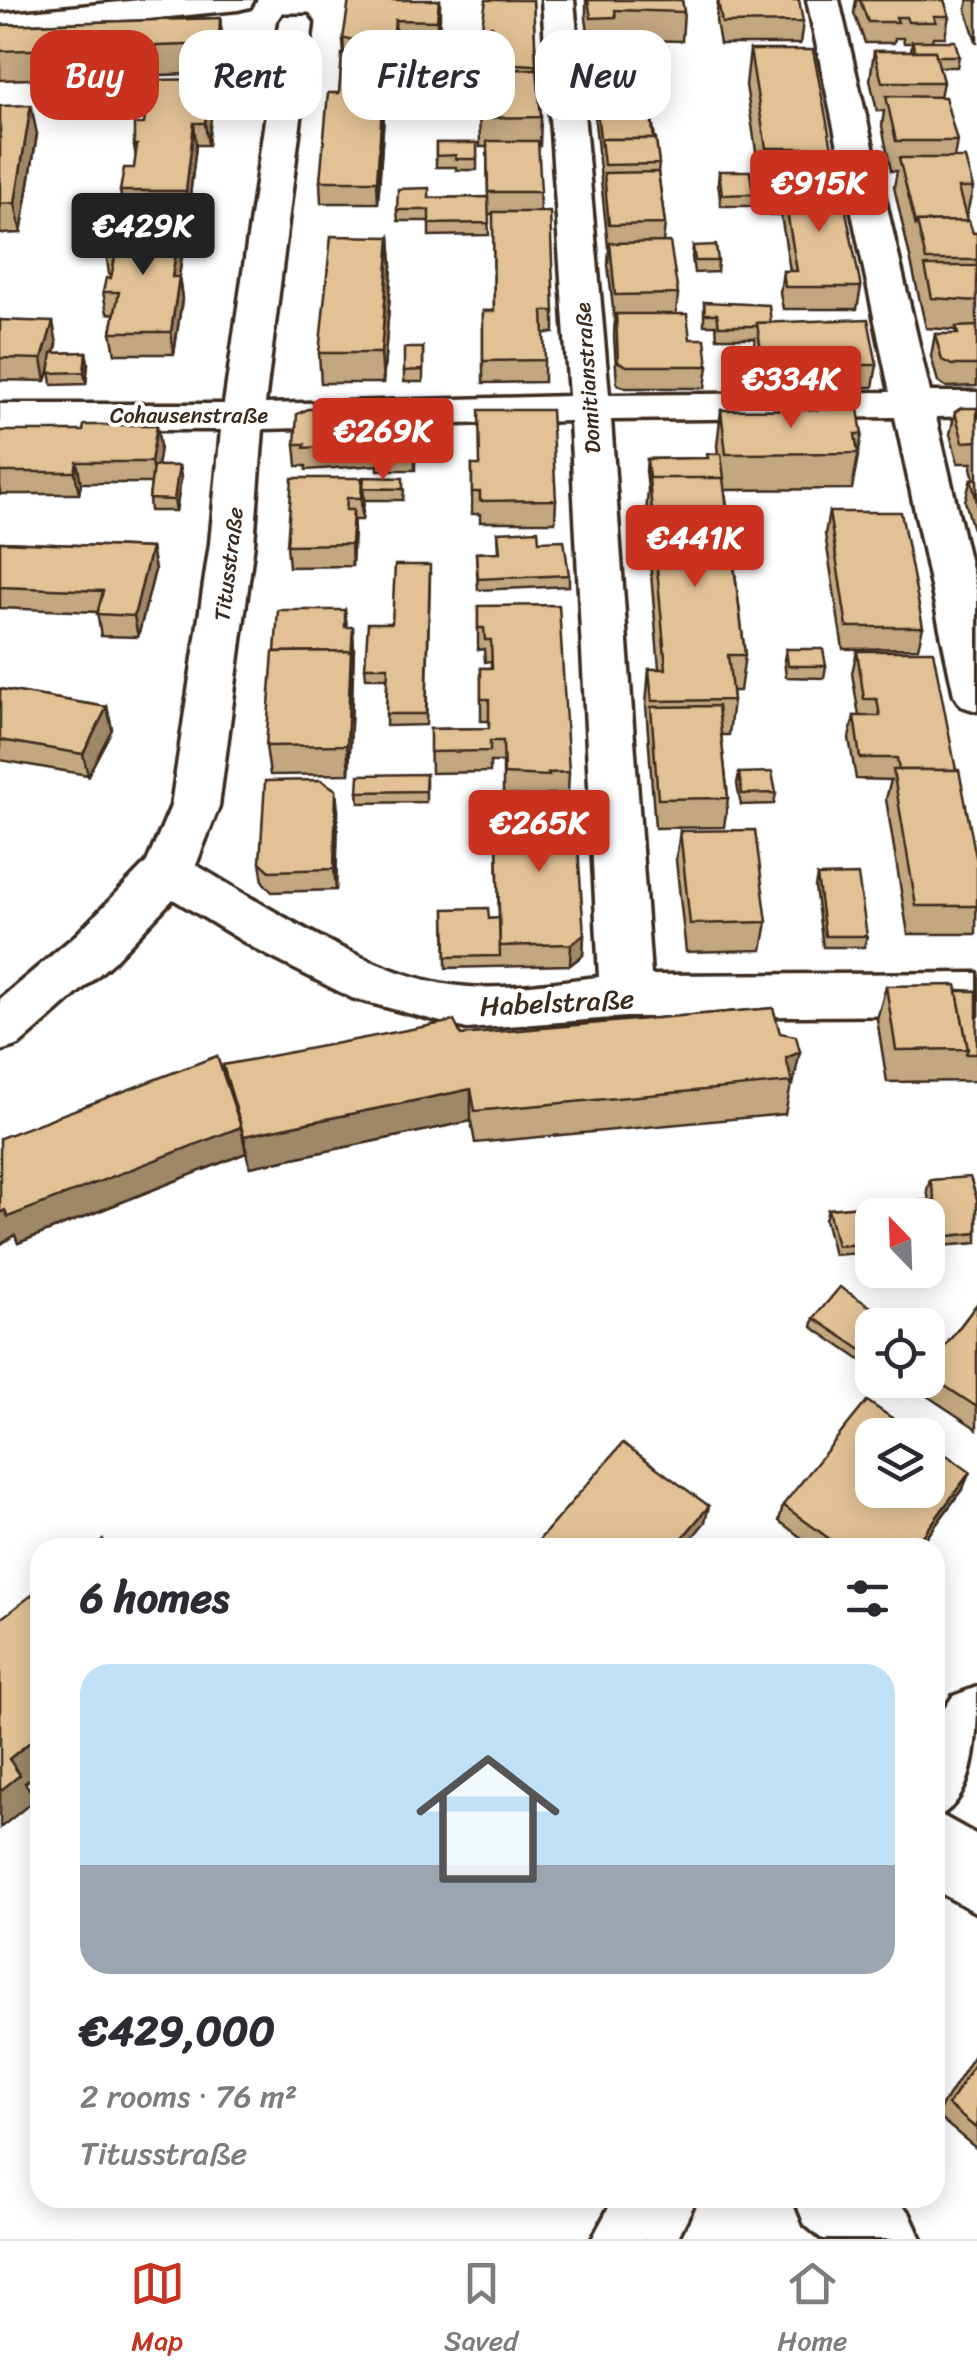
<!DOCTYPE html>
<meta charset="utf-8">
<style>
:root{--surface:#fff;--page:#f2f2f3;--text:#2b2b33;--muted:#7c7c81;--line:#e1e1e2;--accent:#c8321e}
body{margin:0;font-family:Sriracha,sans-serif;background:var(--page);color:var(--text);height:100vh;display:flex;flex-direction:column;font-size:38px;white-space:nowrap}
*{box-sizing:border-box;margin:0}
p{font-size:32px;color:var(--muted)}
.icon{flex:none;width:55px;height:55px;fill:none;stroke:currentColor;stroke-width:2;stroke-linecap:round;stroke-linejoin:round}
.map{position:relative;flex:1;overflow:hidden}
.panel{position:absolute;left:30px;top:1538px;width:915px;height:670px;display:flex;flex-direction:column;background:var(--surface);border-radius:30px;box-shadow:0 5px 25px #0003}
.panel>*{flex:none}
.hud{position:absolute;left:30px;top:30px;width:918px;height:90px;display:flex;gap:20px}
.needle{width:65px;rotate:337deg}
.buttons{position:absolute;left:855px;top:1198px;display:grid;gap:20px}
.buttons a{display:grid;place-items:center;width:90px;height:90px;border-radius:20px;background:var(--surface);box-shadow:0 5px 25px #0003;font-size:50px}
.price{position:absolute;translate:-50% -85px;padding:0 22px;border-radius:10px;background:var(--accent);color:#fff;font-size:32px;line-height:65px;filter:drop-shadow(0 2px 5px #0008)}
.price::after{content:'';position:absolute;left:50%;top:60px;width:30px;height:22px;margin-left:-15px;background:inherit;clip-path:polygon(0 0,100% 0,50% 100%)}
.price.current{background:#222;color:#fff}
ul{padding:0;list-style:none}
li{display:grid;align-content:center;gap:20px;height:530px;padding:0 50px}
li span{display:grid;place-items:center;height:310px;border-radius:30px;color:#555}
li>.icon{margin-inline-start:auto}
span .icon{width:180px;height:180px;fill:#fffc;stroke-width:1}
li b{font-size:42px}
h2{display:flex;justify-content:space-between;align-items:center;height:120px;padding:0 50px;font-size:42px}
.tag{padding:0 35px;border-radius:30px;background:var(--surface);box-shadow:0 5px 25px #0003;font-size:35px;line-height:90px}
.tag.current{background:var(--accent);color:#fff}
.dock{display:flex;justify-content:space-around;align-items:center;height:140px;border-top:2px solid var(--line);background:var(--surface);font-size:28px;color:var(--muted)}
.dock a{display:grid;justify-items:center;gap:5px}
.dock .current{color:var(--accent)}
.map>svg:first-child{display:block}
</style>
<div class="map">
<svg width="977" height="2239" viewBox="0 0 977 2239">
<rect width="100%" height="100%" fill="#fff"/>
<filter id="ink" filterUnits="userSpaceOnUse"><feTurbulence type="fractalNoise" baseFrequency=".01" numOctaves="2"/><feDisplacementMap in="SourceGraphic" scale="20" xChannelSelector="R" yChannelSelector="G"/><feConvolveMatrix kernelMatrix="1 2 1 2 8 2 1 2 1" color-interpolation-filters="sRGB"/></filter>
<g filter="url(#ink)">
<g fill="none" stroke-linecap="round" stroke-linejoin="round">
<g stroke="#3b2a1e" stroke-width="7">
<g id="minor">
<path d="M140,0h114l-4,7 -12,3 -238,24v-20z"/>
<path d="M542,0h32l35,395 281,-3 -83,-392h32l91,392h47v24l-41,1 41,177v117l-16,-5 -7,-11 -59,-278 -284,3 40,555 326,-2v42l-351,2 -159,12 -115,-31 -93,-47 -86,-52 -60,63 -94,83 -19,6v-52l77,-65 70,-72 24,-56 39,-263 11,-113h-221v-26h224l55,-381 5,-7h24l5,7 -48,381 304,-8zM570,421l29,556c-42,4 -89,13 -131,10 -88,-5 -197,-78 -272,-122l23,-59 35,-263 9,-114z"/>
<path d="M977,1687c0,46 0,107 -36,128l36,20v78l-42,-23v-167l18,-27z"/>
<path d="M614,2198h83l-20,41h-85z"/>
<path d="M794,2198h98l17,14 12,27h-99l-17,-14z"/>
</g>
</g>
<use href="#minor" fill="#fff" fill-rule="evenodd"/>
</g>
<g fill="#c2a780" stroke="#3b2a1e" stroke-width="2.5">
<path d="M440,0l-2,42h-42l-2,12 5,21 -2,40 -13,-1 -6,89h-57l-1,-22 19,-88 5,-39 -1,-15z"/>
<path d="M533,0l3,69 5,48 -1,29h-2l2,66 14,99v22h-10v49l-61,1v-72h11l-1,-97h-5l1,21 -60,1v-15h-31l-1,-11 32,-12 59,-1 -1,-50h-7l-2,-77h14v-23h-10v-21z"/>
<path d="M586,0h96l2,12 -2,29 -39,-1 12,45 -1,21h-4l9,58 -1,8 7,52 -2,18 15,52 -2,20 14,25 18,27 -3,22h-79l-9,-4 -3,-48 1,-19h-1l-6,-52 1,-18h-1l-13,-125 1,-18 -4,-43v-14h-2l-4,-29z"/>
<path d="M718,0l85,22 -3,22h-80l-4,-23z"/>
<path d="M856,0h88l5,16 -4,21h-12l-1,4 27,15 -2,11h-18l4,15 -3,15 17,44 -3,17 19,30 -7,30 7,15h4v153l-30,1 -9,-5 -7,-26 4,-22h20l1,-4 -30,-2 -32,-141 3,-16h-6l-9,-45 2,-15h-7l-7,-31 4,-29h37l1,-8h-8l-1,-5h-8l-1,5h-29l-11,-30z"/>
<path d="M968,0h9v44l-11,-34z"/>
<path d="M220,18l3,29v26l-223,7v-55z"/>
<path d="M750,50l82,98 -5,33 34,106 -4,22h-74l-3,-16 3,-22h7l-9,-56h-11l-2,-12 2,-19h-9l-15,-99z"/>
<path d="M150,80l68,6 -1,11h-5l-4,48h-12l-7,60 3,11 -1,11h-2l-1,12h-6l1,9 -4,29 3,22 -8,55h-59l-4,-22 4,-18 -8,-1 -4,-21 9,-18h-3l-3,-22 42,-25 -1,-14h-23l-4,-22 14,-23 2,-11 -2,-11 10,-22z"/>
<path d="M0,106l37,28 -16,99 -21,1z"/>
<path d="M436,143h41v27h-21v-3h-20z"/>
<path d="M719,171l34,23 -1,12h-31l-3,-23z"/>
<path d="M390,237l2,29 -9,117h-62l-2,-30z"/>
<path d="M693,246l25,15 -1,11 -23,1 -2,-16z"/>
<path d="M704,302l67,21 106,42 -4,22h-113l-6,-42 1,-7h-38l-1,-13h-12z"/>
<path d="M0,320l57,24 -2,9 31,-1 2,11 -2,21 -34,1 -2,-16 -4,12 -46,-1z"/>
<path d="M423,348v34h-19v-11z"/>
<path d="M415,407v63h-37v-5l-72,5v-4h-9l-2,-22z"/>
<path d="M977,408v136l-12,-43 6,-22h3l-3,-11 1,-5h-14l-8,-29 5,-22z"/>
<path d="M721,410l141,24 -10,55 -127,1 4,34 8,18 -3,22 11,91 -5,36h-8l1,9 -4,35h-8l7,63 -4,29 -69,1 -9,-123 3,-36h10l-13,-155 2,-24 -2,-20 1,-11 60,-1 11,-4 -1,-8z"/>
<path d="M0,431l160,15 -3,20h22l2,12 -5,33h-26l-1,-12 2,-16h-70l-2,11h-79z"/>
<path d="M472,465l84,35 -1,22h-75v-8h-8z"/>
<path d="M362,478l2,22 -2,20h-9l-1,46 -63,1 -2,-22z"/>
<path d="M363,488l41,1 -1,11h-39z"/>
<path d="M829,512l94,115 -5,21 -75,1 -18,-115z"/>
<path d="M498,532l41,9 30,34v11l-91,4 -2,-37 23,-1z"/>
<path d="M0,542l151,6 4,22 -17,67 -37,-1 -4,-24 -97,-4z"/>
<path d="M430,576l-4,149 -40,1 1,-48h-21l-1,-11 27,-44z"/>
<path d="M478,606l91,166 -1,22h-20v3l-45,-2v-33h-13v10l-59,1 -1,-44 59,-1v-7h-8v-53h10v-7l-6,1 -1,-13 -6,1z"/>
<path d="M345,610l2,17 7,21 -5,126 -79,1 -4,-29z"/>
<path d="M786,649l40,17 -2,12 -38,-1 -2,-17z"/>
<path d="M857,651l99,119 21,92 -1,72h-68l-22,-135 5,-19 -35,-1 -7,-41 5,-22h5l-7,-43z"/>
<path d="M0,689l107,18 5,22 -24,46 -88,-15z"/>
<path d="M739,773l37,20 -2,11 -33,1 -4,-21z"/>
<path d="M426,774v28l-67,1 -1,-11z"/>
<path d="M496,806l88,129 -1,20 -13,10 -124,3 -1,-59 44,10 10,-1z"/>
<path d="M338,811l-2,79 -64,2 -9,-10 -3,-20z"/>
<path d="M680,831l87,91 -5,28 -76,2 -10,-92z"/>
<path d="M817,876l50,60 -3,11h-41l-8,-60z"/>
<path d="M886,986l91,5v90l-90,1 -10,-63z"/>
<path d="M773,1008l20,77h-2l-6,29 -310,29 -4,-22 -221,46 -4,-14 -228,90 -3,-8 211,-152 -3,-18 238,-30z"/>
<path d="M930,1180l47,19v44l-49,4v-32h-56v37l-38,3 -9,-36 3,-10 101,-9 -2,-10z"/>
<path d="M977,1304v125l-59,-39 4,-10h6v-11z"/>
<path d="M814,1318l58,7v43l-60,-41z"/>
<path d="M963,1488l-44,60h-104l-36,-27 4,-16z"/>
<path d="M977,2050v99l-41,-34z"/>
</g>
<g fill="#9e8868" stroke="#3b2a1e" stroke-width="2.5">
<path d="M440,0v18l-2,24 -1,-21z"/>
<path d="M220,18l3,29v26l-4,-29z"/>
<path d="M395,20l1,22 -3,19v-21z"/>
<path d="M398,54l1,21 -2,40 -1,-22z"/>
<path d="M210,79l3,22 -5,44 -3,-22z"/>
<path d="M383,93l1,21 -6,89 -1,-22z"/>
<path d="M31,105l6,29 -16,99 -6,-30z"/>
<path d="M194,123l2,22 -8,67 -2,-21z"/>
<path d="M180,226l3,22 -7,51 -4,-22z"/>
<path d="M390,237l2,29 -9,117 -2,-30z"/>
<path d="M179,277l3,22 -8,55 -3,-22z"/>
<path d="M53,322l4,22 -11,37 -4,-22z"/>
<path d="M86,352l2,11 -2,21 -2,-12z"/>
<path d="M157,425l3,21 -5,37 -4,-21z"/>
<path d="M77,462l4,21 -2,11 -4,-22z"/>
<path d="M179,466l2,12 -5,33 -2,-11z"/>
<path d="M362,478l2,22 -2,20 -1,-22z"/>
<path d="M353,510l1,21 -2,35 -1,-22z"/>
<path d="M151,548l4,22 -17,67 -4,-21z"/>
<path d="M353,627l1,21 -5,126 -2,-29z"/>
<path d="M107,707l5,22 -24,46 -5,-21z"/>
<path d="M336,790l2,21 -2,79 -2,-21z"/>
<path d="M584,935l-1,20 -13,10 1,-21z"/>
<path d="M800,1052l-7,33h-2l-5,-27z"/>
<path d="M471,1089v32l-221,46 -6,-31z"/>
<path d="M241,1127l5,26 -228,90 -3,-8 -15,10v-32l5,-3z"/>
<path d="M970,1472l-7,16 -44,60h-5z"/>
<path d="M709,1506l-4,16 -21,26h-10z"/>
<path d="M40,1734v37l-15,12 11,16 -36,29v-37l9,-32z"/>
</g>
<g fill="#e2c295" stroke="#3b2a1e" stroke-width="2.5">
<path d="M349,0h90l-2,21 -42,-1 -2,20 -50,-1z"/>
<path d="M486,0h47l3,65 -44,-2v-11h7l-1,-10h-6v-16h-10z"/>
<path d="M588,0h94l2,12 -69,-2 1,7 -25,1z"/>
<path d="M718,0h81l4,22 -81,1z"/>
<path d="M860,0h84l5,16h-15l2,6h-28l-2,-5h-10l2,5h-30z"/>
<path d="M220,18l-1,26 -219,7v-26z"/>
<path d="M593,40h50v6h7l5,39 -58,1z"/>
<path d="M912,41h43l4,15h-23l-1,-5h-20z"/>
<path d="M750,50h63l19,98h-66z"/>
<path d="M874,51h61l8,31h-61z"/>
<path d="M342,54h56l-2,39h-13l-6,88h-57l8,-88h11z"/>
<path d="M537,69l4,48 -61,1 -2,-48z"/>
<path d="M217,74l-1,12h-5l-1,-7h-24l1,-4z"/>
<path d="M210,79l-5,44h-11l-8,68h-66l4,-23h10l3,-23 -3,1v-22h10l6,-44z"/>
<path d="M886,96l59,1 12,44h-61z"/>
<path d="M649,100l5,39h-53v8l-5,-46z"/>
<path d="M31,105l-16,98 -15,1v-98z"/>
<path d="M601,139h55l3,25 -55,1z"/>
<path d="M487,141h51l3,51h-53z"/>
<path d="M436,143h41v16h-22l1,-4 -20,1z"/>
<path d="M899,158h66l8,30h-15l9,33 -50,1 -1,5z"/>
<path d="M719,171h31l3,23 -31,1z"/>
<path d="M658,172l7,52 -56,1 -5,-52z"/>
<path d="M770,181h70l21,106h-76l-2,-16h14l-13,-77h-12z"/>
<path d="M429,188v10l59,-1 1,26 -60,1v-14h-32l1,-21z"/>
<path d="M157,205h34l-2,10 -43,1 1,-8h9z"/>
<path d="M493,212h57l4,99h-11l2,49 -62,1v-50h11z"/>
<path d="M156,218h31l-1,10h-6v-2h-25z"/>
<path d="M969,221l4,12h4v27h-51l-9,-38z"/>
<path d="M180,226l-8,51h7l-8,55h-60l8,-40h-16l3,-14h5l5,-26h-10l4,-25z"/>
<path d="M331,236l59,1 -9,116h-62z"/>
<path d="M670,242l8,52 -63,1 -5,-52z"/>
<path d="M716,245l2,16h-23l-2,-15z"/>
<path d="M925,266h52v35l-45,-3z"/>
<path d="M704,302l65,3 2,18h-14v3h-38l-2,-12h-12z"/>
<path d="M616,314h71l3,25h15l3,27h-81l-9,-4z"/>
<path d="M868,319l9,46h-114l-6,-42z"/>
<path d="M0,320l53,2 -11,37 -42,-1z"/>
<path d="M977,326v39h-25l-10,-5 -7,-26h23l-2,-7z"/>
<path d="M404,348h19v22l-19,1z"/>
<path d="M86,352l-2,20 -35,1 3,-20z"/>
<path d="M415,407v41h-38v-5l-73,5 1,-4h-10l2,-30 11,-5z"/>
<path d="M961,408h16v33l-14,1 -8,-30z"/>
<path d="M858,409l4,25h-7l3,19 -132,1 -5,-44z"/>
<path d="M479,410h72l5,90 -76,1v-9h-8v-27h8z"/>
<path d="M84,425h73l-6,37h-74l-2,10h-75v-41h83z"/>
<path d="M707,454h14l3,24 -75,1 -2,-20 61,-1z"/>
<path d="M153,466h26l-5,34 -25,-1z"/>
<path d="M364,477l39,1v11l-40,-1z"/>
<path d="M292,478h70l-1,20h-14l-1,12h7l-2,34 -64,1z"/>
<path d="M649,478h74l6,46h5l3,18h-6l14,113h-17l5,45 -81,1 -3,-32h17z"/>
<path d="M971,479h6v23z"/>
<path d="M829,512h72l22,115h-76z"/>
<path d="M538,530l1,11 25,-1 5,35 -91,4 -2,-26 24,-1 -2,-20z"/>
<path d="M0,542l151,6 -17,68 -37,-2 6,-23 -103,-4z"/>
<path d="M395,565h35l-4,149h-40l2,-47h-23l3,-44h24z"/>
<path d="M559,605l10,167 -21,1 1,3 -45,-2 -1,-33h-13v10l-60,1v-23l59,-1v-29h-8v-31h11l-1,-28h-6l-1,-12h-6v-22z"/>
<path d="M278,610h67v17h8l-2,32v-8l-76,1z"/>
<path d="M786,649h37l3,17h-38z"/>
<path d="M351,651l-4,94 -81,1 7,-94z"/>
<path d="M857,651h76l23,119h-57l-2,-12h-37l-6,-42h26l-3,-17h-13z"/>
<path d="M0,689l107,18 -24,47 -83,-14z"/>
<path d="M718,706l10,92 -70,1 -7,-92z"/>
<path d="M893,770h66l18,92v44h-61z"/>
<path d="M772,772l4,21 -34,1 -3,-21z"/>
<path d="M426,774l-1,17 -67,1 1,-17z"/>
<path d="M321,780l15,10 -2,79 -64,2 -10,-9 5,-81z"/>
<path d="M575,804l9,131 -13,9 -71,2 -4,-140z"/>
<path d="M755,830l12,92 -77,2 -10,-93z"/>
<path d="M858,875l9,61h-42l-8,-60z"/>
<path d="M488,908l1,11 10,-1 1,38 -54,1 -1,-48z"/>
<path d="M956,985l12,64 -72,1 -10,-64z"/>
<path d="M957,991h20v63h-11l2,-5z"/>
<path d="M773,1008l7,25 16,3 4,16 -14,6 6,24 -317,29 -4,-22 -227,47 -21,-71 231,-44 7,14z"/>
<path d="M217,1056l24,71 -233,90 -3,-7 -5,3v-75z"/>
<path d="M970,1177l7,22v34l-49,5v-23h-56v28l-35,3 -9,-37 107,-9 -5,-20z"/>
<path d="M840,1287l59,38h-27v32l-58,-39z"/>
<path d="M977,1304v103l-49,-32v-6z"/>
<path d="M867,1401l50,34h-45v55h56v-48l42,30 -56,76h-72l-59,-43z"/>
<path d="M623,1443l86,63 -35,42h-142z"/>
<path d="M103,1540l7,8h-17z"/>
<path d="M40,1589v145l-31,25 11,16 -20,16v-172z"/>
<path d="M977,2059v70l-29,-24z"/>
</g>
</g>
<g text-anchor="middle" stroke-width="8" stroke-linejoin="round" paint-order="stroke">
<g font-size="22" fill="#3b2a1e" stroke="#fff">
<text transform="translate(587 378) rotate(-94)" y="8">Domitianstraße</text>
<text x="189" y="423">Cohausenstraße</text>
<text transform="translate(228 564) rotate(-83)" y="8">Titusstraße</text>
</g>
<g font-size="28" fill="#3b2a1e" stroke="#fff">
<text transform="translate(557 1002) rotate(-3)" y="10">Habelstraße</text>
</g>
</g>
</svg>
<div class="buttons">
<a><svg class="needle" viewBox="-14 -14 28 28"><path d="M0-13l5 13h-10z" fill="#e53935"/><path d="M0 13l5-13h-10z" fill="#7c7c81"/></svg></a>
<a><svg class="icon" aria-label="locate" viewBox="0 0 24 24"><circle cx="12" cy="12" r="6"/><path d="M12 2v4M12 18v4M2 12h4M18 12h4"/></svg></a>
<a><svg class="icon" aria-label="layers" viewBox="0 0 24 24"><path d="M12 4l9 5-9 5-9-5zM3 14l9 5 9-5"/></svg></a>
</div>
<b class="price" style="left:819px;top:235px">€915K</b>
<b class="price current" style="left:143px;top:278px">€429K</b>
<b class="price" style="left:791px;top:431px">€334K</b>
<b class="price" style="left:383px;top:483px">€269K</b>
<b class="price" style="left:695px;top:590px">€441K</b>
<b class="price" style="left:539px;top:875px">€265K</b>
<div class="hud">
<a class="tag current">Buy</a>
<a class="tag">Rent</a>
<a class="tag">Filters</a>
<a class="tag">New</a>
</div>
<section class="panel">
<h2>6 homes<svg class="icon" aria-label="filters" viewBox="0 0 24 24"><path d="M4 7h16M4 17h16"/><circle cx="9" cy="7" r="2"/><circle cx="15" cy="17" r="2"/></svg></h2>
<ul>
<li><span style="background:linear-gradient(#bfe0f5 65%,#9aa5b1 0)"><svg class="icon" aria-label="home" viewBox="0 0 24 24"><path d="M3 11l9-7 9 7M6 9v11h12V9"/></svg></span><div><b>€429,000</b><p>2 rooms · 76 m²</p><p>Titusstraße</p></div></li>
</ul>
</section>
</div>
<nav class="dock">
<a class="current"><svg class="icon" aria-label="map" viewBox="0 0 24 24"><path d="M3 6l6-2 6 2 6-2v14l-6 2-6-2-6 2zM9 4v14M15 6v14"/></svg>Map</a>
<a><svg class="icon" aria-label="saved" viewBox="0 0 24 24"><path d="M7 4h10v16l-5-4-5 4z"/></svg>Saved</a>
<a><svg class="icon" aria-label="home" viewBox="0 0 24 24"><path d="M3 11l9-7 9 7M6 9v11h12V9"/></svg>Home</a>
</nav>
